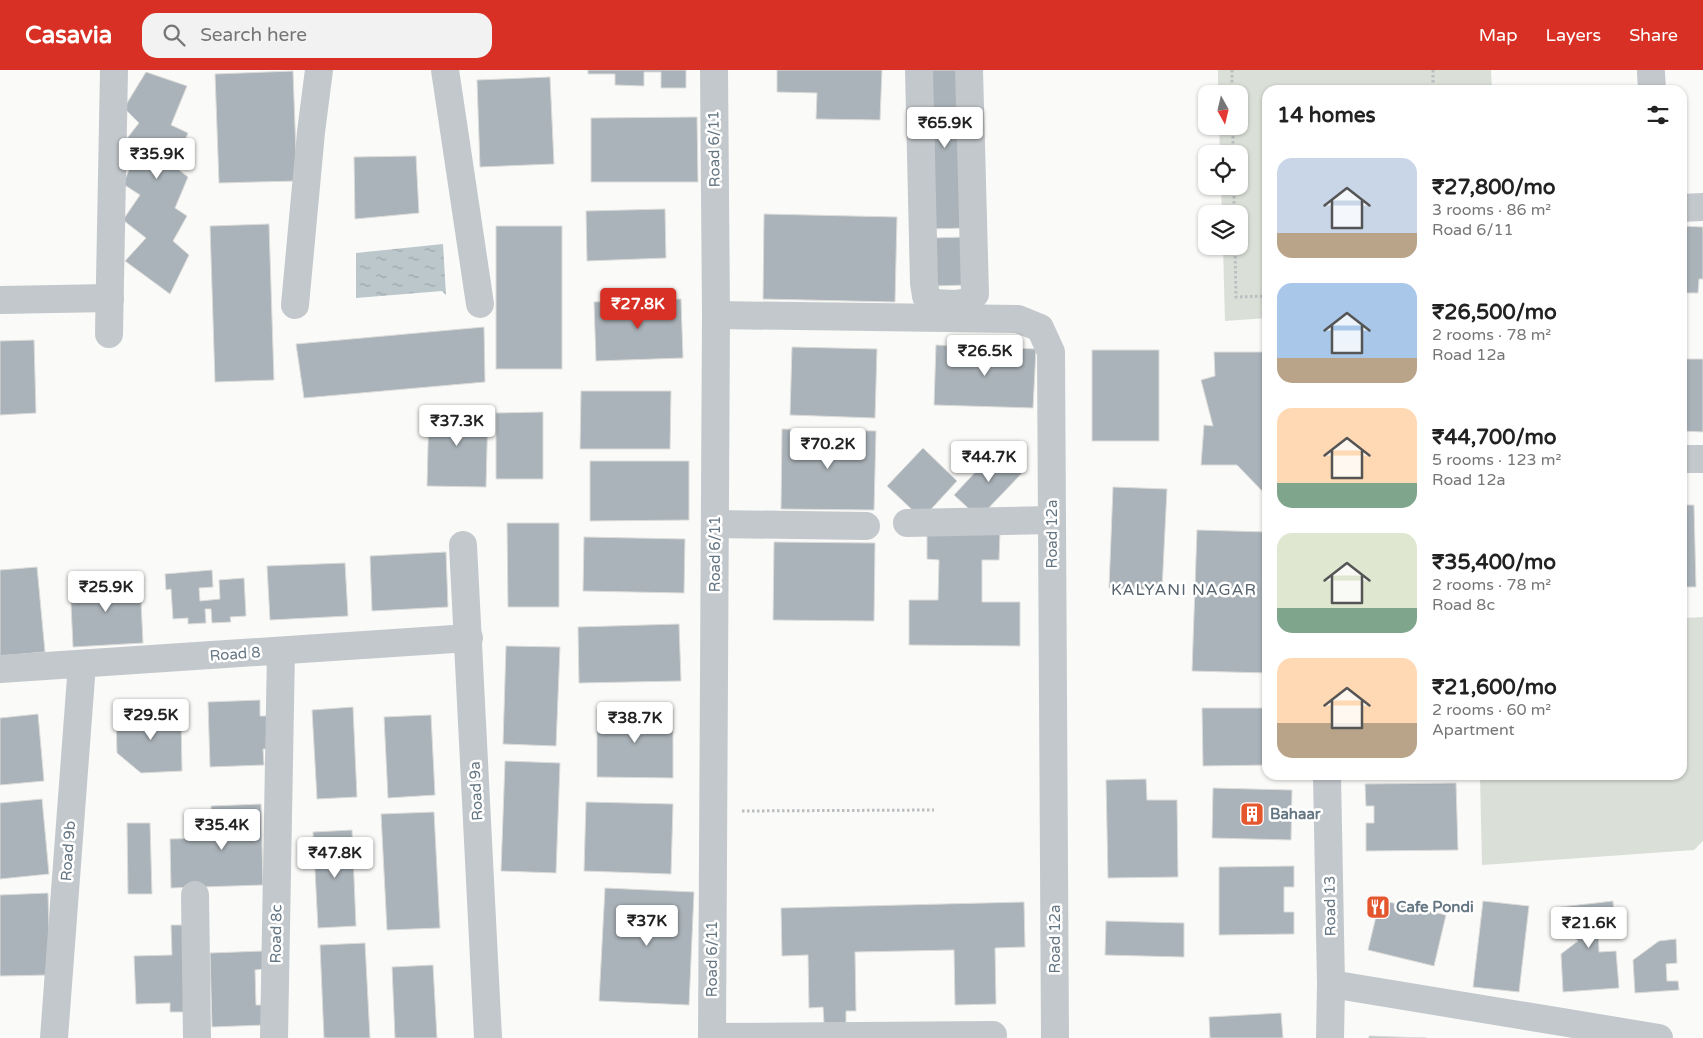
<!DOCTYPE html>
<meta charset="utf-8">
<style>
:root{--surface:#fff;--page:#f2f2f2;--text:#222;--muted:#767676;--accent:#d93025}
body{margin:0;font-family:"Varela Round",sans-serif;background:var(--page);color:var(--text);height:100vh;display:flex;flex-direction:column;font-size:19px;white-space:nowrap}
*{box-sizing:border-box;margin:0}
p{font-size:16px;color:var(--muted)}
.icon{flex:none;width:28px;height:28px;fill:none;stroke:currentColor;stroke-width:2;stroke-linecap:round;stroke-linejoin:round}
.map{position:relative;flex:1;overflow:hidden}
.details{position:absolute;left:1262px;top:15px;width:425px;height:695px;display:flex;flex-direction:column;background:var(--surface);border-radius:15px;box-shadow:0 1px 4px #0004}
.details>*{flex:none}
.needle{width:32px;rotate:172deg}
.buttons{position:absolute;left:1198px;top:15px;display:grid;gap:10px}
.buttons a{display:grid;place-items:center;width:50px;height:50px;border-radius:10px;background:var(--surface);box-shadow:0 1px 4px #0004;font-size:25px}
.price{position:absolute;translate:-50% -42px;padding:0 11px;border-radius:5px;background:#fff;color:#222;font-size:16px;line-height:32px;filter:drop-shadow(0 1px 2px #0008)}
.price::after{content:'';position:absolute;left:50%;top:30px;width:15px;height:11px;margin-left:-8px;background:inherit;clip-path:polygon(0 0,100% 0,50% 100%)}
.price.on{background:var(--accent);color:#fff}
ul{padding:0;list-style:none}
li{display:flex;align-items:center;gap:15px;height:125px;padding:0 15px}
li span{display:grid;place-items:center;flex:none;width:140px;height:100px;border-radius:15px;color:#555}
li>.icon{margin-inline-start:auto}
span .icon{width:60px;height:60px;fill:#fffc;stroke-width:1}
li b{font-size:21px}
h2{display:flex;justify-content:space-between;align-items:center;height:60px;padding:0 15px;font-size:21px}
header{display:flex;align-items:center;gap:30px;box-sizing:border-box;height:70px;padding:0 25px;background:var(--accent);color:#fff}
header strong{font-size:24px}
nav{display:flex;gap:28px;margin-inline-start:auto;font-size:18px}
.search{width:350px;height:45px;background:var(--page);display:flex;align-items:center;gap:12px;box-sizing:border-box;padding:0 18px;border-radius:15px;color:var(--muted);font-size:19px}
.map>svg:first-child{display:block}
</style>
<header>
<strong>Casavia</strong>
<div class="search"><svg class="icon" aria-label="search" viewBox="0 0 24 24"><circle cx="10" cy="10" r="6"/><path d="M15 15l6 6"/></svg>Search here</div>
<nav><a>Map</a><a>Layers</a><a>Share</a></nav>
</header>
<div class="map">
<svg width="1703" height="968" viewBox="0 0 1703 968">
<defs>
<pattern id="water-ripples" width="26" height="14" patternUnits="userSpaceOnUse" patternTransform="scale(1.25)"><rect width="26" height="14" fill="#bbc7cb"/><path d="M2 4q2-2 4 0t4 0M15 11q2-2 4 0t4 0" fill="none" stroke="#9ca6aa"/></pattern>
</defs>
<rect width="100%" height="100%" fill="#fafaf8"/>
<g fill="#dadfd7">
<path d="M1218,0h273l1,20h-224l-1,228 -42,3 -2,-75h16v-32h-17l-1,-28h18v-32h-19l-1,-28h20v-32h-21z"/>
<path d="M1703,547v224l-9,9 -212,15 -2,-90h202l1,-157z"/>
</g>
<path fill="url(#water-ripples)" d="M443,174l3,51 -4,-4 -86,7v-45z"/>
<g fill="#aab3b9" stroke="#dcdcda">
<path d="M588,0h98v18h-25v-16h-17v14l-29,-1v-11h-27z"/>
<path d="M777,0h105l-2,50 -64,-1 1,-26 -40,-1z"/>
<path d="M925,0h37l4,158 -37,1z"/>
<path d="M293,1l4,110 -78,2 -4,-109z"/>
<path d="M146,2l41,14 -16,39 17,8 -14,33 14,11 -13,31 12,8 -14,25 16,14 -19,39 -45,-33 21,-23 -23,-18 17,-25 -17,-11 15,-35 -13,-8 14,-18 -15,-15z"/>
<path d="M550,7l4,87 -74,3 -3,-87z"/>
<path d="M697,47l1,65h-107v-64z"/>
<path d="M416,86l3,57 -64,6 -1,-62z"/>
<path d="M665,139l1,49 -79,3 -1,-50z"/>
<path d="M764,144l133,3 -2,85 -132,-3z"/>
<path d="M269,154l5,156 -59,2 -5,-156z"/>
<rect x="496" y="156" width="66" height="143"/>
<path d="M1682,156l21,1v52h-4l-1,14h-16z"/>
<path d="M966,167l2,48 -35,1 -2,-48z"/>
<path d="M681,229l2,59 -87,3 -2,-59z"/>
<path d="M484,257l1,55 -181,16 -8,-54z"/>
<path d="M34,270l2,73 -36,2v-74z"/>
<path d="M936,275l100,4 -3,59 -99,-3z"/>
<path d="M792,277l85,2 -2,69 -85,-3z"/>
<rect x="1092" y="280" width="67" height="91"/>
<path d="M1214,282h54v145l-31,-32h-36l3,-40 9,1 -12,-46 14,-4z"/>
<path d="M1682,289h21v73l-21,-1z"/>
<path d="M581,321h90l-1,58h-90z"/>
<path d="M429,337l59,1 -2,79 -59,-1z"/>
<path d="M543,342v67h-47v-66z"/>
<path d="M782,359l94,2 -2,79 -93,-1z"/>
<path d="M999,377l25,24 -45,47 -25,-23z"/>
<path d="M923,378l34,33 -35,38 -35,-33z"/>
<path d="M590,391h99v59l-99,1z"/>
<path d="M1113,417l54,2 -5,101 -53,-2z"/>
<path d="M1682,435h12l2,82h-14z"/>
<path d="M507,453h52v84h-51z"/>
<path d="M1197,460l71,2v141l-76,-2z"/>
<path d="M927,461l73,1 -1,28h-17v42h38v44l-111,-1v-45h29l1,-40 -12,-1z"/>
<path d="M584,467l101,2 -1,54 -101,-2z"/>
<path d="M774,472l101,1 -1,78 -101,-1z"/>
<path d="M446,482l2,55 -76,4 -2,-55z"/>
<path d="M345,493l3,53 -78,4 -3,-54z"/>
<path d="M37,497l8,85 -45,4v-86z"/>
<path d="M212,500l1,17 -14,1 1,13 20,-2 -1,-19 25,-2 2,38 -16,1 1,5 -19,1 -1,-14h-6l1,14 -18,1v-6l-15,1 -2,-30 -5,1 -1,-16z"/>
<path d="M140,510l3,63 -70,4 -3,-64z"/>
<path d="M679,554l2,57 -102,2 -1,-56z"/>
<path d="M506,576l54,1 -4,99 -53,-2z"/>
<path d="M260,630v16h9l1,33h-7l1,16 -54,2 -2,-65z"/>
<path d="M353,637l4,90 -40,2 -5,-89z"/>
<path d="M1202,638h66v57l-65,1z"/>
<path d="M597,639l76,1v68l-76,-1z"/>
<path d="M181,641l1,60 -41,2 -24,-20 -1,-40z"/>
<path d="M38,644l6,67 -44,4v-67z"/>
<path d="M431,645l4,80 -47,3 -4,-81z"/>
<path d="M505,691l55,2 -4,110 -55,-2z"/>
<path d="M1146,709l1,21h30l1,77 -70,1 -2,-98z"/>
<path d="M1456,713l2,67 -92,1v-28h8v-17h-8l-1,-22z"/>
<path d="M1213,718l79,2 -1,50 -79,-2z"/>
<path d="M42,729l7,75 -49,5v-76z"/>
<path d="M586,732l87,2 -2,70 -87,-3z"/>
<path d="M261,734l2,81 -92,3 -1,-49 42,-1 -1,-32z"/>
<path d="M434,742l6,116 -53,2 -6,-116z"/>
<path d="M127,753h23l2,71h-24z"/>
<path d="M352,760l4,96 -38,2 -5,-96z"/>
<path d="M1294,796v21h-10v25h10v22l-75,1v-68z"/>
<path d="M605,818l89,4 -5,113 -90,-4z"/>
<path d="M48,823l2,82 -50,1v-81z"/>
<path d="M1380,830l66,15 -12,51 -66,-16z"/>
<path d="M1483,831l46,5 -10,86 -46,-5z"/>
<path d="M1613,831l2,28 -17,1 1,22 17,-1 3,37 -56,4 -2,-38 17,-13 -12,-10 -5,-24z"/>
<path d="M1024,832l1,45 -30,1 1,56 -41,1 -1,-55 -99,2 1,59h-10v12h-22l-1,-16 -14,1 -1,-53 -26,1 -1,-48z"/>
<path d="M1106,851l78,2v34l-79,-2z"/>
<path d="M171,855h15l3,87h-19v-9l-34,1 -2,-48 38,-1z"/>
<path d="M1676,869l1,24 -11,1 1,17h11l1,9 -44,3 -2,-33 26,-19z"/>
<path d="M365,873l5,95h-46l-4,-93z"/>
<path d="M263,881v18l-8,1 1,35h8l1,20 -53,2 -2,-74z"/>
<path d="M433,895l4,73h-42l-3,-71z"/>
<path d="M1281,943l2,25h-73l-1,-21z"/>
<path d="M1369,966l57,2h-57z"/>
</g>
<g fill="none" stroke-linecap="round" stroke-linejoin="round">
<g stroke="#bbbfc2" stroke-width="3" stroke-dasharray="2.5 2.5" stroke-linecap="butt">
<path d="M1232,0v24"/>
<path d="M1433,0v20"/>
<path d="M1233,56v28"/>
<path d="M1234,116v28"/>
<path d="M1235,176l1,51 32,-1"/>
<path d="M742,741l192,-1"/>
</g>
<g stroke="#c3c8cc" stroke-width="28">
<path d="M445,0l35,234"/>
<path d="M919,0l5,213 2,13 8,7 20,1 14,-2 7,-8 -6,-224"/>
<path d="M1651,3l1,17"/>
<path d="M1682,138l21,-1"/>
<path d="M0,230l110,-2"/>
<path d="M295,235l16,-173 8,-62"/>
<path d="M716,245l302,4 22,9 11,24 4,686"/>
<path d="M109,264l5,-264"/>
<path d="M1682,389h21"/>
<path d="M907,453l145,-3"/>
<path d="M715,454l151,2"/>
<path d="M463,475l25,493"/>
<path d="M0,599l469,-31"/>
<path d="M1327,705l4,209 -1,54"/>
<path d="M195,825l2,143"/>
<path d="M1331,914l328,54"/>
<path d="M712,967l281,-2"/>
<path d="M54,968l28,-374"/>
<path d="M274,968l7,-387"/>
<path d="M712,968l4,-723 -2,-245"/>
</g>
</g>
<defs>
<g id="building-square" transform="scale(1.25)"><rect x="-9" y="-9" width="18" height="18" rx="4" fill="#e4572e" stroke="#fff"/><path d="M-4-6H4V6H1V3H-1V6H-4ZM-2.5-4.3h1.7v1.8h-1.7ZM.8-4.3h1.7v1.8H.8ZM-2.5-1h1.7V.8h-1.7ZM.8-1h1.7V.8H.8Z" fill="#fff"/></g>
<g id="restaurant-square" transform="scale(1.25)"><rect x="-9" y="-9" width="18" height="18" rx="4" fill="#e4572e" stroke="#fff"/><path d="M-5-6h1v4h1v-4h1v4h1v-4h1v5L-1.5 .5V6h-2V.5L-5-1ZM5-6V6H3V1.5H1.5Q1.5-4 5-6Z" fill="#fff"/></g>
</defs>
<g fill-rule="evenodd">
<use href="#building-square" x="1252" y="744"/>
<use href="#restaurant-square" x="1378" y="837"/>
</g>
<g text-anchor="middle" stroke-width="5" stroke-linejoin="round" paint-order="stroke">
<g font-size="15" fill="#657683" stroke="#fff">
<text transform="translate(714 79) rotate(-91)" y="5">Road 6/11</text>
<text transform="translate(1052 464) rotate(-90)" y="5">Road 12a</text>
<text transform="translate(715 484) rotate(-90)" y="5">Road 6/11</text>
<text transform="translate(235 584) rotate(-4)" y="5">Road 8</text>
<text transform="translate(476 721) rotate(-93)" y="5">Road 9a</text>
<text transform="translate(68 781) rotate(-86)" y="5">Road 9b</text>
<text transform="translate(1330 836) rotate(-91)" y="5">Road 13</text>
<text transform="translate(276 864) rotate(-89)" y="5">Road 8c</text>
<text transform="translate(1055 869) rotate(-90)" y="5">Road 12a</text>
<text transform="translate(712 889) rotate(-90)" y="5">Road 6/11</text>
</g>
<g font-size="15" font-weight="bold" fill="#657683" stroke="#fff" text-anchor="start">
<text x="1270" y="749">Bahaar</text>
<text x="1396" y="842">Cafe Pondi</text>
</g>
<g font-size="16" letter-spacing="1" fill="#57646e" stroke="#fff">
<text x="1184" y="525">KALYANI NAGAR</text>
</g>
</g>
</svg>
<div class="buttons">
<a><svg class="needle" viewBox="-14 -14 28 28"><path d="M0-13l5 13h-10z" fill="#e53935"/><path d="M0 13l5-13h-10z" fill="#767676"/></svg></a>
<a><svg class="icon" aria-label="locate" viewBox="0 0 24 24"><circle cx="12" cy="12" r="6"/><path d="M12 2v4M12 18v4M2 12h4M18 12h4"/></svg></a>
<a><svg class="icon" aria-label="layers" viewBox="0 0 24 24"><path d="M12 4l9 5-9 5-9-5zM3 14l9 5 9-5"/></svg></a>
</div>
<b class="price" style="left:945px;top:79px">₹65.9K</b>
<b class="price" style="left:157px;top:110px">₹35.9K</b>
<b class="price on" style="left:638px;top:260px">₹27.8K</b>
<b class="price" style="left:985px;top:307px">₹26.5K</b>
<b class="price" style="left:457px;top:377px">₹37.3K</b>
<b class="price" style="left:828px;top:400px">₹70.2K</b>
<b class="price" style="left:989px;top:413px">₹44.7K</b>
<b class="price" style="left:106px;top:543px">₹25.9K</b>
<b class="price" style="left:151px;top:671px">₹29.5K</b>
<b class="price" style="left:635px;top:674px">₹38.7K</b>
<b class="price" style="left:222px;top:781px">₹35.4K</b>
<b class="price" style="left:335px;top:809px">₹47.8K</b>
<b class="price" style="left:647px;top:877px">₹37K</b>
<b class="price" style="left:1589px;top:879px">₹21.6K</b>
<section class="details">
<h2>14 homes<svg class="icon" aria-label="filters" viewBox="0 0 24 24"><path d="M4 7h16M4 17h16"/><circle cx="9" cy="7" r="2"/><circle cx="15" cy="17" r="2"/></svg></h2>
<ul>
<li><span style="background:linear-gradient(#c9d6e8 75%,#b9a48a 0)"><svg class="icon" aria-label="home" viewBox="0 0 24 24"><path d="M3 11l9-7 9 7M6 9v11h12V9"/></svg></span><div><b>₹27,800/mo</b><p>3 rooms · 86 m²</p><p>Road 6/11</p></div></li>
<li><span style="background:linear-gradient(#a9c7e8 75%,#b9a48a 0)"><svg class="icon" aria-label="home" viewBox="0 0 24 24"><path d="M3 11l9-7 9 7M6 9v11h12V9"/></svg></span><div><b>₹26,500/mo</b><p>2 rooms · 78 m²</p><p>Road 12a</p></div></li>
<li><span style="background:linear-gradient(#ffd9b3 75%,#7fa58c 0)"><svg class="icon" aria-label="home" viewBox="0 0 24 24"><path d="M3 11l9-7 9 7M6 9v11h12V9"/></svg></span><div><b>₹44,700/mo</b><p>5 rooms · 123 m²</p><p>Road 12a</p></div></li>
<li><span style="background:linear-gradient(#dfe7d0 75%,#7fa58c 0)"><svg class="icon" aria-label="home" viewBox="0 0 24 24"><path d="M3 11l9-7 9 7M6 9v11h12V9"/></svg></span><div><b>₹35,400/mo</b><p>2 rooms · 78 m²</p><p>Road 8c</p></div></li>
<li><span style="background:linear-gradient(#ffd9b3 65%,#b9a48a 0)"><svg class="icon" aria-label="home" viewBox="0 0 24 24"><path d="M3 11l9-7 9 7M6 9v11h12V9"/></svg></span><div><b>₹21,600/mo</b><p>2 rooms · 60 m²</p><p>Apartment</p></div></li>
</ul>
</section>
</div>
